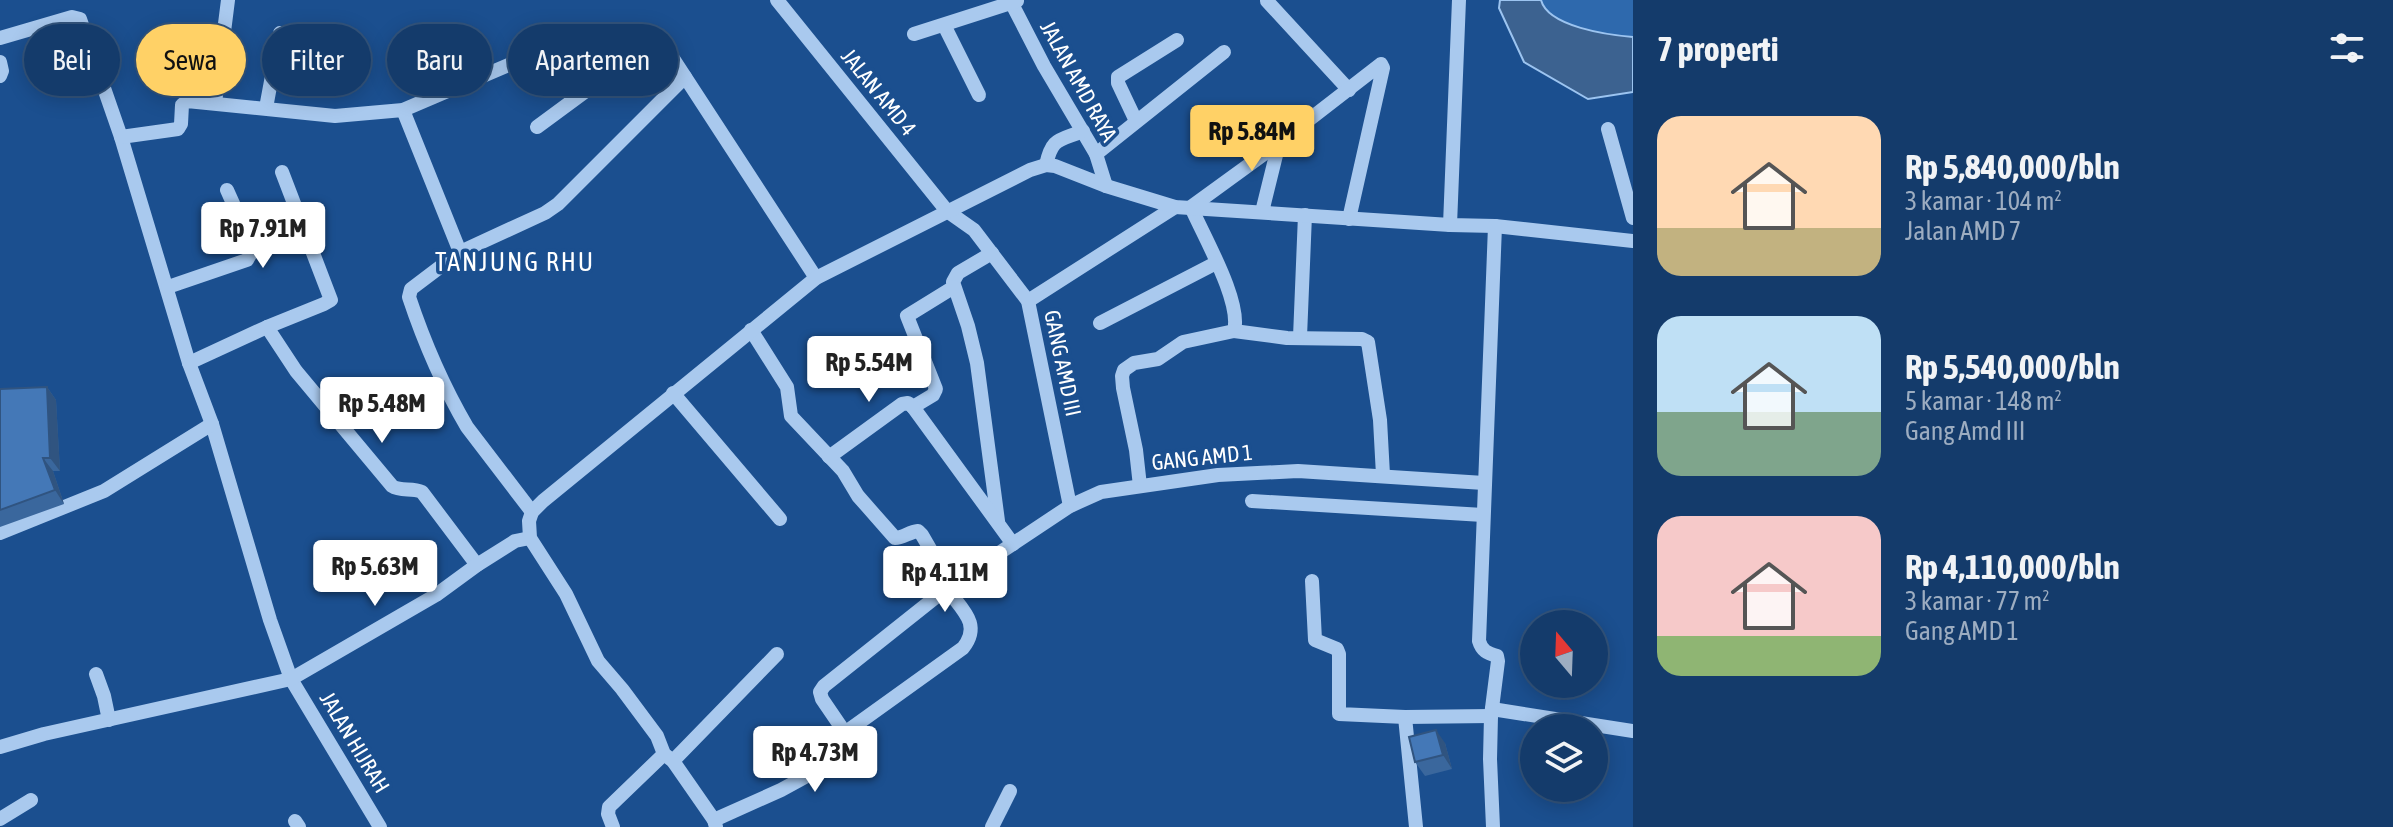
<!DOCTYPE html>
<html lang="id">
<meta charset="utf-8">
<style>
:root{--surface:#143b6b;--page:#214673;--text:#f1f3f6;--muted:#9dadc1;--line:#33557e;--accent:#ffd166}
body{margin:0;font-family:"Asap Condensed",sans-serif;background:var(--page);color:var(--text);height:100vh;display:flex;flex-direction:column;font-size:30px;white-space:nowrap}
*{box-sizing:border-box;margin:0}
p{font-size:26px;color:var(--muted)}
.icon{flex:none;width:44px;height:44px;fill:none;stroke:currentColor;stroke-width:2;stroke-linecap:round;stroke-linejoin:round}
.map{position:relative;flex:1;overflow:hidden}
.sheet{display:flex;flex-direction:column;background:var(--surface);width:760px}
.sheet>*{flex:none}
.top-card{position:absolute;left:24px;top:24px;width:760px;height:72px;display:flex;gap:16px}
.needle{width:52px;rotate:341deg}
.tools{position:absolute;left:1520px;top:610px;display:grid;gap:16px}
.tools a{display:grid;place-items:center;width:88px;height:88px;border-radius:50%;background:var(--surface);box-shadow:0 4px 20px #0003,0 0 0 2px var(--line);font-size:40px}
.price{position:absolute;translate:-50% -68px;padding:0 18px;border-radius:8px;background:#fff;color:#222;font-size:26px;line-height:52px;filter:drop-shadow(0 2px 4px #0008)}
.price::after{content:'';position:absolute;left:50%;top:48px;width:24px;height:18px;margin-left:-12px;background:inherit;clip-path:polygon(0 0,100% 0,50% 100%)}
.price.on{background:var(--accent);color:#111}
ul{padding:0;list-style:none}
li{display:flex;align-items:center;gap:24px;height:200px;padding:0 24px}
li span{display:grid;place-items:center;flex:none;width:224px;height:160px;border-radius:24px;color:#555}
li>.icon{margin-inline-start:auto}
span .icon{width:96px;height:96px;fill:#fffc;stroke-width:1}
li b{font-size:34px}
h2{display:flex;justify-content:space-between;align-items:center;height:96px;padding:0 24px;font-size:34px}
.chip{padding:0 28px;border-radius:36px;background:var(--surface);box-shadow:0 4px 20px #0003,0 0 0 2px var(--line);font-size:28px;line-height:72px}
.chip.on{background:var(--accent);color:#111}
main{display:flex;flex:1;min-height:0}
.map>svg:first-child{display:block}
</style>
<main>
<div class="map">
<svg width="1633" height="827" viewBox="0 0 1633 827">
<rect width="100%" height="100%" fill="#1b4f8f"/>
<path fill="#2e69ad" d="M1541,0h92v37c-24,-1 -85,-10 -92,-37z"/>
<path fill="#3c6290" stroke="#9cc4f0" stroke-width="2" d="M1500,0h41c7,27 68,35 92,37v55l-45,7 -64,-37 -25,-54z"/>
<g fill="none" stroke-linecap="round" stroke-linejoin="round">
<g stroke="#a9c9ee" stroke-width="14">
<path d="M777,0l170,211 27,19 54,71 42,205"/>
<path d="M1010,0l34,66 52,88 10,32"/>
<path d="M1267,1l82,89"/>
<path d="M944,25l35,70"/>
<path d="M914,34l103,-33"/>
<path d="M0,38l72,-21 8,2 41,118 68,226 23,61 58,196 21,59 89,148"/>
<path d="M0,62l2,9 -2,5"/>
<path d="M215,103l13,-103"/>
<path d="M266,108l14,-75"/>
<path d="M403,110l57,142 -49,37 -2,8c15,45 34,89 58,130l65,85"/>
<path d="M1136,121l-18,-38v-6l59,-37"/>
<path d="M537,127l57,-42 46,-46c8,-5 14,-7 21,1l155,238"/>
<path d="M1608,129l25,89"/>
<path d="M121,137l57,-8 3,-5 1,-19 5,-4 148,15 68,-6 188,-80"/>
<path d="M1096,154l128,-102"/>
<path d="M1046,165c6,-28 13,-24 37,-34"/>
<path d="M1262,212l17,-69"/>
<path d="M1349,219l34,-151 -2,-4 -102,79 -88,64c13,30 51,95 43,124l53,7 75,1 6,3 12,78 3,55"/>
<path d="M1450,225l9,-225"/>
<path d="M460,252l85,-39 13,-9 127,-127"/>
<path d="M992,253l-34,20 -5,9 15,44 9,37 21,158"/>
<path d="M168,287l79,-27 4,-7 1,-7 -25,-56"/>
<path d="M1028,301l147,-94"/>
<path d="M1100,323l116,-60"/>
<path d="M267,327l29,44 96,115c9,6 20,1 30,6l55,73"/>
<path d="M751,330l36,57 4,29 52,55 15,25 37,42c8,0 14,-6 23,-7l4,4 29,50"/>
<path d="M1300,337l5,-122"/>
<path d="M189,363l78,-36 57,-23 7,-4 -49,-128"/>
<path d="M673,393l107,126"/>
<path d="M913,407l100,137"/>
<path d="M913,407l20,-12 3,-6 -29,-73 47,-29"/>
<path d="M829,457l73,-53 6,-1 5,4"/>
<path d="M1140,486l-4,-36 -13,-62 -1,-12 2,-6 10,-7 24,-4 25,-17 51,-11"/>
<path d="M1252,501l231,14"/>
<path d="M0,533l104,-42 108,-67"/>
<path d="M1312,581l3,59 22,9 2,5v60l66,3 86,-1"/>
<path d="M96,674l8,22 5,24"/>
<path d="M1492,709l141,22"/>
<path d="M1405,717l11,110"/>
<path d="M846,732l117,-84c19,-24 -1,-38 -16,-59"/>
<path d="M0,747l44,-13 247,-55 145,-84 41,-30 38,-24 15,-3"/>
<path d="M673,761l104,-107"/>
<path d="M0,819l31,-19"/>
<path d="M714,820l67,-30 66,-36 6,-5 -1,-6 -30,-44 -2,-7 4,-6 127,-101 119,-79 31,-14 117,-17 80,-4 186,12"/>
<path d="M295,821l4,6"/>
<path d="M613,827l-5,-13 1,-7 55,-53"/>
<path d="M716,827l-2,-7 -41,-59 -9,-7 -7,-18 -35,-47 -24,-28 -32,-67 -36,-56 -1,-17 3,-9 11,-11 273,-223 214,-108 16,-5 9,1 51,20 69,21 275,18 45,1 138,15"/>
<path d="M992,827l18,-36"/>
<path d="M1493,827l-3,-68 1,-43 7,-55 -1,-5c-10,-3 -15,-5 -18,-15l16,-415"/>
</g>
</g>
<g fill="#3a679d">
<path d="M47,387l9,13 4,71h-7l11,33 -64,23v-138z"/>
<path d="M1445,743l7,26 -27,7 -10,-14z"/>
</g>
<g fill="#305480">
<path d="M47,387l9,13 4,71 -10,-13z"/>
<path d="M43,458l10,13 11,33 -9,-14z"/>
<path d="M1436,730l9,13 7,26 -9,-14z"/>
</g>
<g fill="#4478b7" stroke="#305480" stroke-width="2">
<path d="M47,387l3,71h-7l12,32 -55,20v-121z"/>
<path d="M1436,730l7,25 -28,7 -6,-25z"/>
</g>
<g text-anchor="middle" stroke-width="7" stroke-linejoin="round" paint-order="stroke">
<g font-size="22" fill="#fff" stroke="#1b4f8f">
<text transform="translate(1079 81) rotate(61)" y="8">JALAN AMD RAYA</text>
<text transform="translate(879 92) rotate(51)" y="8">JALAN AMD 4</text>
<text transform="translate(1063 363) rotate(78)" y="8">GANG AMD III</text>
<text transform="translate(1202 457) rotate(-6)" y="8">GANG AMD 1</text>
<text transform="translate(355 742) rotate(59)" y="8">JALAN HIJRAH</text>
</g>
<g font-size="26" letter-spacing="2" fill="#fff" stroke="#1b4f8f">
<text x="515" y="271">TANJUNG RHU</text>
</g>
</g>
</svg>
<div class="tools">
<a><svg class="needle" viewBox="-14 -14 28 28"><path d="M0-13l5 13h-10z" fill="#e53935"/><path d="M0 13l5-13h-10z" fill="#9dadc1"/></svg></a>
<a><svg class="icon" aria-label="layers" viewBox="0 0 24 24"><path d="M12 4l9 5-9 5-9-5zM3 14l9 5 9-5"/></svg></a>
</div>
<b class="price on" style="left:1252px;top:173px">Rp 5.84M</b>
<b class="price" style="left:263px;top:270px">Rp 7.91M</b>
<b class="price" style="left:869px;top:404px">Rp 5.54M</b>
<b class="price" style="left:382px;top:445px">Rp 5.48M</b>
<b class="price" style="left:375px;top:608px">Rp 5.63M</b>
<b class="price" style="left:945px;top:614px">Rp 4.11M</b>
<b class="price" style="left:815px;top:794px">Rp 4.73M</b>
<div class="top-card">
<a class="chip">Beli</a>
<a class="chip on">Sewa</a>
<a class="chip">Filter</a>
<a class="chip">Baru</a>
<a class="chip">Apartemen</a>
</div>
</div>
<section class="sheet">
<h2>7 properti<svg class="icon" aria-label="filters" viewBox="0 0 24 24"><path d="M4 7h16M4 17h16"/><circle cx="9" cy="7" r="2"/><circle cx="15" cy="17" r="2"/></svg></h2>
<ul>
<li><span style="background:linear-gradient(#ffd9b3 70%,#c2b280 0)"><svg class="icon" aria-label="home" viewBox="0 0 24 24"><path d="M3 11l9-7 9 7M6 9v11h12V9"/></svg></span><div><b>Rp 5,840,000/bln</b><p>3 kamar · 104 m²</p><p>Jalan AMD 7</p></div></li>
<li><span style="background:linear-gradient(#bfe0f5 60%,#7fa58c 0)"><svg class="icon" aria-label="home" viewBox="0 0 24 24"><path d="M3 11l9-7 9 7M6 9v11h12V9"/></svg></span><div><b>Rp 5,540,000/bln</b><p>5 kamar · 148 m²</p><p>Gang Amd III</p></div></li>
<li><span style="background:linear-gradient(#f6c9c9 75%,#8fb573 0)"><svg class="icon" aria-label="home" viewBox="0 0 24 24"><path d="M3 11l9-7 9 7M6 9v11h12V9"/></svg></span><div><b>Rp 4,110,000/bln</b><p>3 kamar · 77 m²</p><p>Gang AMD 1</p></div></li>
</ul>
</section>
</main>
